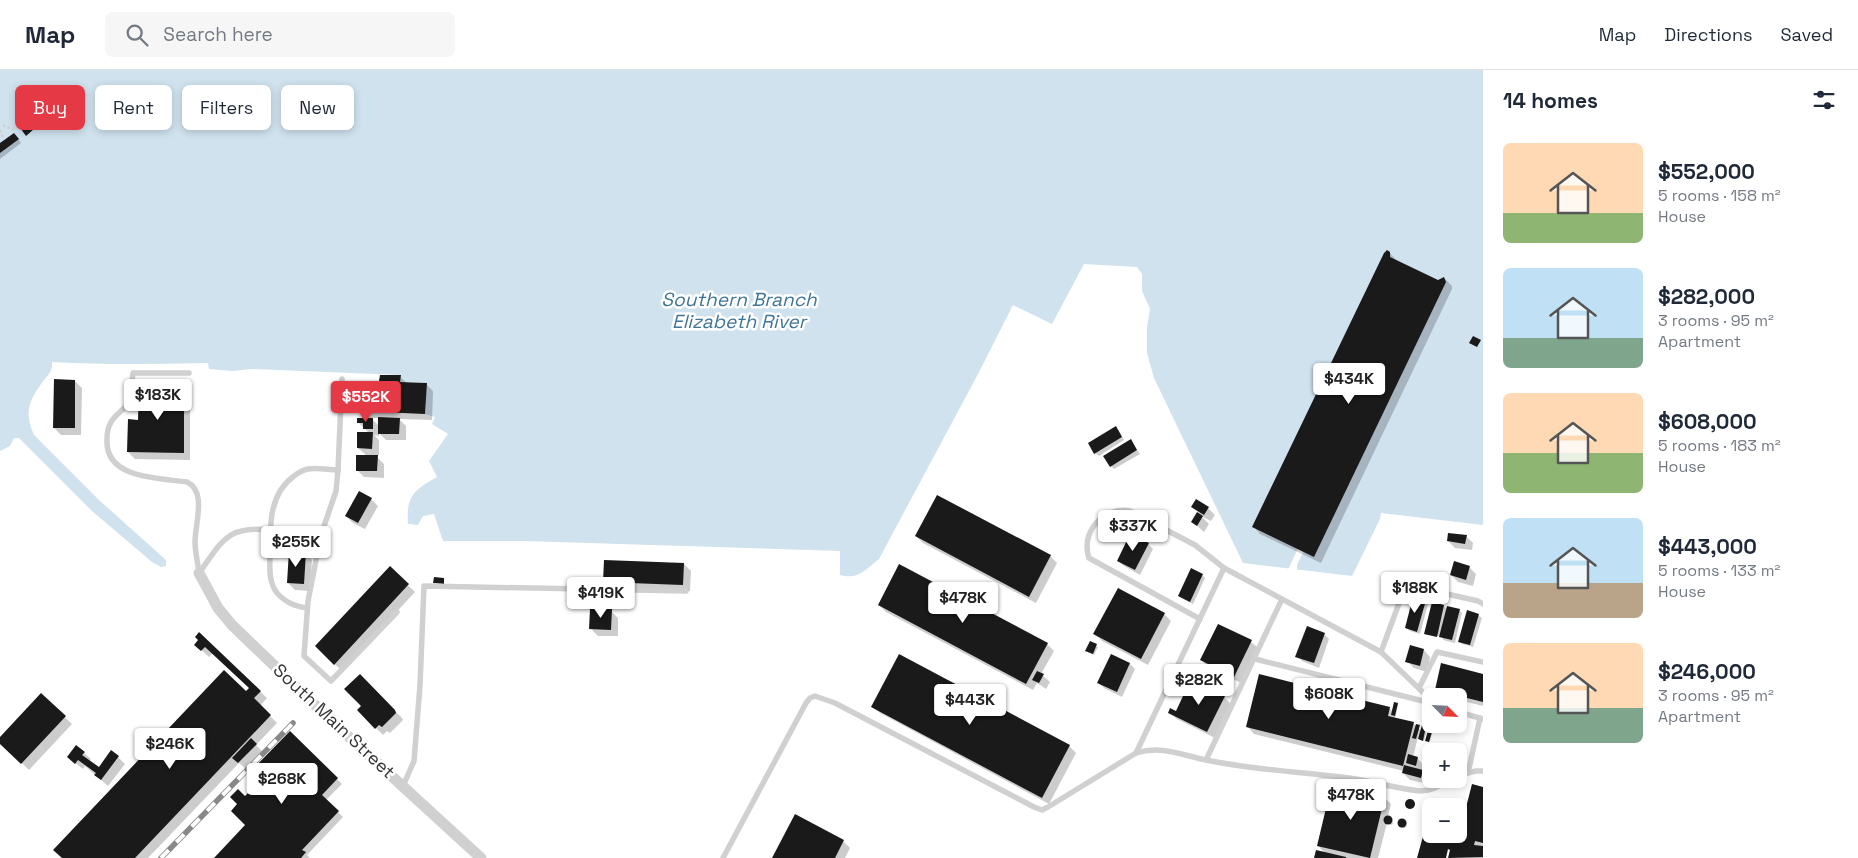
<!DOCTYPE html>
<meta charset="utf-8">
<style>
:root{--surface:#fff;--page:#f6f6f7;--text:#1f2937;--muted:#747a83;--line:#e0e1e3;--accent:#e63946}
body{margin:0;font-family:"Space Grotesk",sans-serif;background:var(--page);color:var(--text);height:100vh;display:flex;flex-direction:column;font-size:19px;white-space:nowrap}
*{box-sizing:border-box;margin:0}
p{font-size:16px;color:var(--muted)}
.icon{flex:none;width:28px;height:28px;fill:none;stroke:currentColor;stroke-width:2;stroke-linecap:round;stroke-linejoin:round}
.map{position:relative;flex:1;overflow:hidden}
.sheet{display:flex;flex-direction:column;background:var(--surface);width:375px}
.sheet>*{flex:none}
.top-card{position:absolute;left:15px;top:15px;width:475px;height:45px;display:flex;gap:10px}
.needle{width:32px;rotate:114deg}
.buttons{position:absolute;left:1422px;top:618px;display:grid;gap:10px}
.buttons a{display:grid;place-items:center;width:45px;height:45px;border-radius:8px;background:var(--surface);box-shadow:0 2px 8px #0003;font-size:25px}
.price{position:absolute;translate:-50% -42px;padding:0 11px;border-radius:5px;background:#fff;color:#222;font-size:16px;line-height:32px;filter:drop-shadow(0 1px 2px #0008)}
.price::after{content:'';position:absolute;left:50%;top:30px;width:15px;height:11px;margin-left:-8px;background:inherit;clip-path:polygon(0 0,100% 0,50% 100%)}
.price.current{background:var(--accent);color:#fff}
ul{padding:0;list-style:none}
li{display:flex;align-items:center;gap:15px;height:125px;padding:0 20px}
li span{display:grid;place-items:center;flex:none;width:140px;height:100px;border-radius:8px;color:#555}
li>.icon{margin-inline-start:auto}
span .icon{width:60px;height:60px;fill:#fffc;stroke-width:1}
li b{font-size:21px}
h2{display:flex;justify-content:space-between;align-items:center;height:60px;padding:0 20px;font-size:21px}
.pill{padding:0 18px;border-radius:8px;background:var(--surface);box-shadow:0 2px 8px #0003;font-size:18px;line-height:45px}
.pill.current{background:var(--accent);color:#fff}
header{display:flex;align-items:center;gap:30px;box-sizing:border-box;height:70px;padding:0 25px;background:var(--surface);border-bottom:1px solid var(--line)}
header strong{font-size:24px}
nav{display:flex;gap:28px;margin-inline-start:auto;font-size:18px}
.search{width:350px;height:45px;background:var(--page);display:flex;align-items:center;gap:12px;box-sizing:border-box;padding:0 18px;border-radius:8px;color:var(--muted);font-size:19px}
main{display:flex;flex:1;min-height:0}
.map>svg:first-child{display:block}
</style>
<header>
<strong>Map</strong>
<div class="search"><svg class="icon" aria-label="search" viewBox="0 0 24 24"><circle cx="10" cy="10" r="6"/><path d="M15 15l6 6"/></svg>Search here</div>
<nav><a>Map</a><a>Directions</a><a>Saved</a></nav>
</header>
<main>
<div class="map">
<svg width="1483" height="788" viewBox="0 0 1483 788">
<rect width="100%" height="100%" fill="#fff"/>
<path fill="#cfe2ee" d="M0,0h1483v455l-102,-12 -1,6 -28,57 -109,-13 -89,-185 -7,-25v-26l3,-18 -8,-18v-17l-5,-7 -53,-3 -32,60 -39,-19 -35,69 -99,185c-14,11 -21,21 -39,16v-24l-316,-10h-81l-9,-27 -11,2 -5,9 -10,-1c-2,-28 6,-34 29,-47l-8,-16 19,-27 -16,-10 3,-7 -10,-3 2,-31 -27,-1v-7l-148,-6 -20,2 -23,-2 -1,-6c-52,1 -104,2 -156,-1 1,8 -3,12 -8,18 -14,19 -21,31 -10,55l65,65 67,60v6l-5,1 -9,-5 -60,-51 -73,-73h-5l-4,8 -10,5z"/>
<path fill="#fff" d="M1304,465l6,3 -13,27v6l-9,-1z"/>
<g fill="#0003" fill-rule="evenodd">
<path d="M17,67l4,6 -21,16v-14z"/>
<path d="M1390,183l7,8 42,20 6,-2 7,7v3l-131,274 -61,-29 -6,-7z"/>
<path d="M400,307l7,6 19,1 7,7 -1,29 -33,-1 7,7v14h-20l-7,-7v3l-5,-1 5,5v15h-4l9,9v14l-20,-1 -7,-7 10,-14 -9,-8 11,-15 -11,-11 9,-3 -9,-8 23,-28zM371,348h9l-1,8z"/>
<path d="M75,311l7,7 -1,47h-20l-7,-7z"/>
<path d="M152,312l6,6 26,1 6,7v64l-55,-1 -7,-7z"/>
<path d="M1119,361l5,9 -25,16 -4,-3z"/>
<path d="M1130,370l10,14 -26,15 -3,-3z"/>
<path d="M371,429l7,7 -13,23 -12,-6 -7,-7z"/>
<path d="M1193,437l15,1 7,7 -4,6 -10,-5 8,8 -5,8 -11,-10 6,-9z"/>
<path d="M916,466l134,20 7,7 -21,40 -113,-60z"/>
<path d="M1466,466l7,7 -1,7 -17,-2 -7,-7z"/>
<path d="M1148,474l5,5 -13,26 -16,-9 -6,-5z"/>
<path d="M306,483l6,7 -2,31 -15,-1 -7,-7z"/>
<path d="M684,494l7,7 -1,20 -79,-3 -7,-7z"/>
<path d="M1469,497l7,7 -3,12 -15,-4 -7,-7z"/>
<path d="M390,498l25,24 -73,79 -19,-18z"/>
<path d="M1202,505l3,3 -12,26 -10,-5 -4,-3z"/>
<path d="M1425,531l3,3 -8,30 -10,-3 -4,-3z"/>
<path d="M879,535l168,39 7,7 -13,23 9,8 -4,7 -9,-6 -4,7 -147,-78z"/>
<path d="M1444,536l3,3 12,1 3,3 -7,30 -12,-3v-3l-16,-4v2l-2,-2z"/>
<path d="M611,541l7,7v18h-20l-7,-7z"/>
<path d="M1164,544l7,7 -23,44 -46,-24 -7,-7z"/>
<path d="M1478,545l4,3 -9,29 -11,-3 -3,-3z"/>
<path d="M1218,555l33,17 7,6 -17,35 -33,-16 -6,-7z"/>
<path d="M200,563l67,65 -7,8 17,17 -21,22 7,7 -17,17 -7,-6 -91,95h-85l187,-170 -37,-35 -4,4 -13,-12 4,-5z"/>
<path d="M1324,564l5,5 -10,29 -17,-7 -5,-5z"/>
<path d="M1090,572l8,5 -4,8 -6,-3z"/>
<path d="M1424,580l6,7 -3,15 -13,-4 -7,-7z"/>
<path d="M1111,586l19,8 5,5 -13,28 -18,-9 -5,-5z"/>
<path d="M360,605l42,43 1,2 -13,13 -3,-2 -4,4 -25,-25 5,-4z"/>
<path d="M1483,605v31l-24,-6v-4h-16l-7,-6z"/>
<path d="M1315,619l18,3 3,3 53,13 4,4 4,-8 1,1 -3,14 18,4 7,7 1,-3 2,2v-2h3l1,2 -3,12 -6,-4 -5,20 4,1 7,7 -1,6 6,7 -1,6 -18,-4 -7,-7 1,-2 -150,-37 -6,-7z"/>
<path d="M41,625l31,29 -43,46 -29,-28v-3z"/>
<path d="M1224,627l7,7 -16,34 -38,-19 -7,-6 6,-1z"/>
<path d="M873,637l196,39 7,7 -27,51 -169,-91z"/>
<path d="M1432,659l1,1 -3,12 -3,-1z"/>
<path d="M290,663l52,51 -16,16 17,17 -36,38 3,3h-95l32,-33 -2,-27 17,-17z"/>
<path d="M84,683l7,6 -2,2 10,8 19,-12 7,7 -17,22 -23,-20 -2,3 -15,-12z"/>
<path d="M1483,718v70h-33l2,-9 -5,-1 -2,10h-26l12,-40v16h28v-6l3,1z"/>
<path d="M1384,727l7,7 -3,12 4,3 1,5 -2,1 -4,-2 -9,35h-62l10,-4 -8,-8z"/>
<circle cx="1410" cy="735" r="4"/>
<circle cx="1403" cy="754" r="4"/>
<path d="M843,771l7,7 -5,10h-72z"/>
</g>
<g fill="#1a1a1a">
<path d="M29,53l5,6 -8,7 -5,-7z"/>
<path d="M14,63l5,6 -19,14v-10z"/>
<path d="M1387,180l3,2v5l48,23 6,-3 2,5 -132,275 -62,-30 132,-274z"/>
<path d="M1473,266l8,4 -4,7 -8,-4z"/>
<path d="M380,305h21l-1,7 27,1 -2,31 -68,-3 1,-30h21z"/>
<path d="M54,309l21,1v48h-22z"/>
<path d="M139,311h13v6l32,1v65l-57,-1 1,-33 10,1z"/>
<path d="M378,347l22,1 -1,16h-21z"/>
<path d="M357,348h16v11h-10v-6h-6z"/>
<path d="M1116,356l6,11 -28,17 -6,-11z"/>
<path d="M357,362h16l-1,17 -15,-1z"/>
<path d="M1131,369l6,11 -27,17 -7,-11z"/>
<path d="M356,385h22l-1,16h-21z"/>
<path d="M359,421l13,7 -14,25 -13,-7z"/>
<path d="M937,425l114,60 -22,42 -114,-61z"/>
<path d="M1196,429l13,8 -5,8 -13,-8z"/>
<path d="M1197,442l6,4 -6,10 -6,-4z"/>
<path d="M1448,463l19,2 -2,9 -18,-3z"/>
<path d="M1130,464l19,9 -14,27 -18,-9z"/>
<path d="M289,481l17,1 -2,32 -17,-1z"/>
<path d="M604,490l80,3 -1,22 -80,-3z"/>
<path d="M1454,491l16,5 -4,14 -16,-5z"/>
<path d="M899,494l149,79 -22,41 -148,-79z"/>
<path d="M390,496l19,18 -75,81 -19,-19z"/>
<path d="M1191,498l12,6 -13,28 -12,-6z"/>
<path d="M434,507l10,1v6l-11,-1z"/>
<path d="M1118,518l47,25 -24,46 -48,-25z"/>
<path d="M1413,527l13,3 -9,32 -12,-4z"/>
<path d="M1432,532l12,3 -7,32 -13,-3z"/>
<path d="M1447,536l13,3 -8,31 -13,-3z"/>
<path d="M590,539h22l-1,21 -22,-1z"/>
<path d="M1467,540l12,4 -9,31 -12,-3z"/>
<path d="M1218,554l34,16 -18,37 -34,-17z"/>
<path d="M1307,556l18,7 -11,30 -19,-6z"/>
<path d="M199,562l62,59 -7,7 17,17 -136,143h-73l-9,-8 171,-180 22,21 3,-3 -44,-41 -4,4 -7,-6 4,-5 -3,-3z"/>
<path d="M1090,571l7,3 -4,10 -8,-3z"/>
<path d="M1410,575l14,4 -4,17 -15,-4z"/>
<path d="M899,584l171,91 -28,53 -171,-91z"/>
<path d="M1111,584l19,9 -13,29 -20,-9z"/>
<path d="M1441,593l42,11v28l-48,-12z"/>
<path d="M1037,601l7,3 -5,9 -7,-3z"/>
<path d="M360,604l35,36 1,3 -14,14 -3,-2 -4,4 -18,-19 4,-4 -17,-17z"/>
<path d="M1259,604l55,14v-2l20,4 -1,3 57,14 -2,9 26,6 -11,44 -157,-39z"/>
<path d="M1191,609l34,17 -18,36 -39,-19 2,-5 6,3z"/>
<path d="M41,623l25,23 -45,48 -21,-20v-7z"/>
<path d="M1394,632l4,1 -3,13 -4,-1z"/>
<path d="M1416,654l4,1 -4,14 -4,-1z"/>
<path d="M1422,655l4,1 -3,15 -5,-2z"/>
<path d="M1429,657l4,1 -4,14 -4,-1z"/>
<path d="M290,661l48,47 -16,17 17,16 -37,39 4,2 -5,6h-87l31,-33 -14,-14 6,-7 -7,-7 8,-8 7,7 15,-15 -10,-9z"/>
<path d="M251,668l6,6 -19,19 -6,-5z"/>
<path d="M76,675l9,7 -3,3 17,12 12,-17 8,6 -18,24 -7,-5 2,-2 -18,-13 -3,4 -8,-7z"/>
<path d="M1408,684l10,3 -2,9 -10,-3z"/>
<path d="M1404,695l19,5 -2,8 -19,-5z"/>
<path d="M1332,713l53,13 -15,62 -53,-12z"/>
<path d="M1472,714l11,3v56l-8,-2 -1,4 9,1v11l-35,1 2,-8 -2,-1 -2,9h-29l11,-40 2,1 1,-4v19h21l-1,1 8,2v-11l2,1z"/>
<circle cx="1410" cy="734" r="5"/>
<path d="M795,744l49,26 -9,18h-63z"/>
<circle cx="1388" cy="750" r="4.5"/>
<circle cx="1402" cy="753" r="4.5"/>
<path d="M1316,780l30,7v1h-32z"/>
</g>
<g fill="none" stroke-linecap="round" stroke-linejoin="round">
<g stroke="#cdcdcd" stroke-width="2" stroke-dasharray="2.5 2.5" stroke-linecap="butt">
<path d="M3,55l10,5"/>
<path d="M0,60l4,10"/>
</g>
<g stroke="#d0d0d0" stroke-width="5.5">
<path d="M189,303h-56l-4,31c-15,13 -23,18 -22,39 1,36 53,35 80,39 20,9 8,42 8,60 0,10 3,21 4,31"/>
<path d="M338,400l4,-91"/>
<path d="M199,503c23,-31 27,-48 71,-43"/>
<path d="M307,538c-12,-2 -21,-5 -30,-15 -9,-12 -7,-26 -7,-40 0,-28 -1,-59 24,-77 4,-3 9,-6 14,-7 9,-2 21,1 30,1l-2,21 -15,44 -13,66 -4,55 27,25 66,-69"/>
<path d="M1200,549l-111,-61c-9,-26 15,-52 41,-47l65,34 29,23 157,84 50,48"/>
<path d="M1381,582l21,-57 10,-9 66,15 5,3"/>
<path d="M1255,589l176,44"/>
<path d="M1419,618l18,-36 46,10"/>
<path d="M1459,642l24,7"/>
<path d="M1136,683c25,-8 46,2 70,7 47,10 96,12 143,18 24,3 48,11 71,13 13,0 22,-7 32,-12"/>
<path d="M1206,690l76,-161"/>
<path d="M1468,703l12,-55"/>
<path d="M1459,705l17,-4h7"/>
<path d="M403,716l11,-25 6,-76 4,-99 262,5"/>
<path d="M723,788l83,-155 4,-5 5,-2 20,7 199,104 8,3 6,-3 88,-54 88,-185"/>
</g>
<path stroke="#d0d0d0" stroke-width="11" d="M199,503l19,35 14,17 106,102 143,131"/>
<g stroke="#888" stroke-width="5.5">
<path id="rail" d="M161,788l132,-135"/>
</g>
<use href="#rail" stroke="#fff" stroke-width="4" stroke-dasharray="11" stroke-linecap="butt"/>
</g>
<g text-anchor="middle" stroke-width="5" stroke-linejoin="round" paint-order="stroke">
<g font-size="18" fill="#333" stroke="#fff">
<text transform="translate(334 651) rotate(43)" y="6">South Main Street</text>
</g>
<g font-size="19" font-style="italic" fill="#3f7597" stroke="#fff">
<text x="739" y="236">Southern Branch<tspan x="739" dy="22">Elizabeth River</tspan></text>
</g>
</g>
</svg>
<div class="buttons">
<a><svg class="needle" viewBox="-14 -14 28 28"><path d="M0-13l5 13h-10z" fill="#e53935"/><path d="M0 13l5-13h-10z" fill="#747a83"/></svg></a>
<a>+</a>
<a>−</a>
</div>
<b class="price" style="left:1349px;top:335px">$434K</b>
<b class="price" style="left:158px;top:351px">$183K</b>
<b class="price current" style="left:366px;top:353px">$552K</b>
<b class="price" style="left:1133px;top:482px">$337K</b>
<b class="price" style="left:296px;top:498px">$255K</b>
<b class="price" style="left:1415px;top:544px">$188K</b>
<b class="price" style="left:601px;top:549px">$419K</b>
<b class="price" style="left:963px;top:554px">$478K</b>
<b class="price" style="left:1199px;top:636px">$282K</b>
<b class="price" style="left:1329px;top:650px">$608K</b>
<b class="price" style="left:970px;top:656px">$443K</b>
<b class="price" style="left:170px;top:700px">$246K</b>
<b class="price" style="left:282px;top:735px">$268K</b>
<b class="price" style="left:1351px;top:751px">$478K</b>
<div class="top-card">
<a class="pill current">Buy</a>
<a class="pill">Rent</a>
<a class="pill">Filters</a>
<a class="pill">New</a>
</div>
</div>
<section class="sheet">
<h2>14 homes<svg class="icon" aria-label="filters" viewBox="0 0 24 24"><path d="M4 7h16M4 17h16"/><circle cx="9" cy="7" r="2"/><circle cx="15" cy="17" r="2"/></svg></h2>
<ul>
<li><span style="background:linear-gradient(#ffd9b3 70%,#8fb573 0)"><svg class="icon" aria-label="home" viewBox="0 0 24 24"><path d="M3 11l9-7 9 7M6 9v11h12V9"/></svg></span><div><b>$552,000</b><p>5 rooms · 158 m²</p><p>House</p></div></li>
<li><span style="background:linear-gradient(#bfe0f5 70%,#7fa58c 0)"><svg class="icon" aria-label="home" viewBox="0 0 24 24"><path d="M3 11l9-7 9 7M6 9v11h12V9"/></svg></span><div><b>$282,000</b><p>3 rooms · 95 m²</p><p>Apartment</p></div></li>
<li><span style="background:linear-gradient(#ffd9b3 60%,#8fb573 0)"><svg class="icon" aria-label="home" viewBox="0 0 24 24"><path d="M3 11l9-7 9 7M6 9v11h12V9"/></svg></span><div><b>$608,000</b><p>5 rooms · 183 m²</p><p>House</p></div></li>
<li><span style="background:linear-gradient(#bfe0f5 65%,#b9a48a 0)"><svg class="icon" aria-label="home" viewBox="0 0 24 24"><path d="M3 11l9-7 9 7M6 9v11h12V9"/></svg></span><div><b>$443,000</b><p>5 rooms · 133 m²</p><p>House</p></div></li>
<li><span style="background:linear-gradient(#ffd9b3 65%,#7fa58c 0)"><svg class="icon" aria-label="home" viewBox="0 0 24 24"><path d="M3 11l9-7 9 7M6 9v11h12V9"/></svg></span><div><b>$246,000</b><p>3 rooms · 95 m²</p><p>Apartment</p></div></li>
</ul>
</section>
</main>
